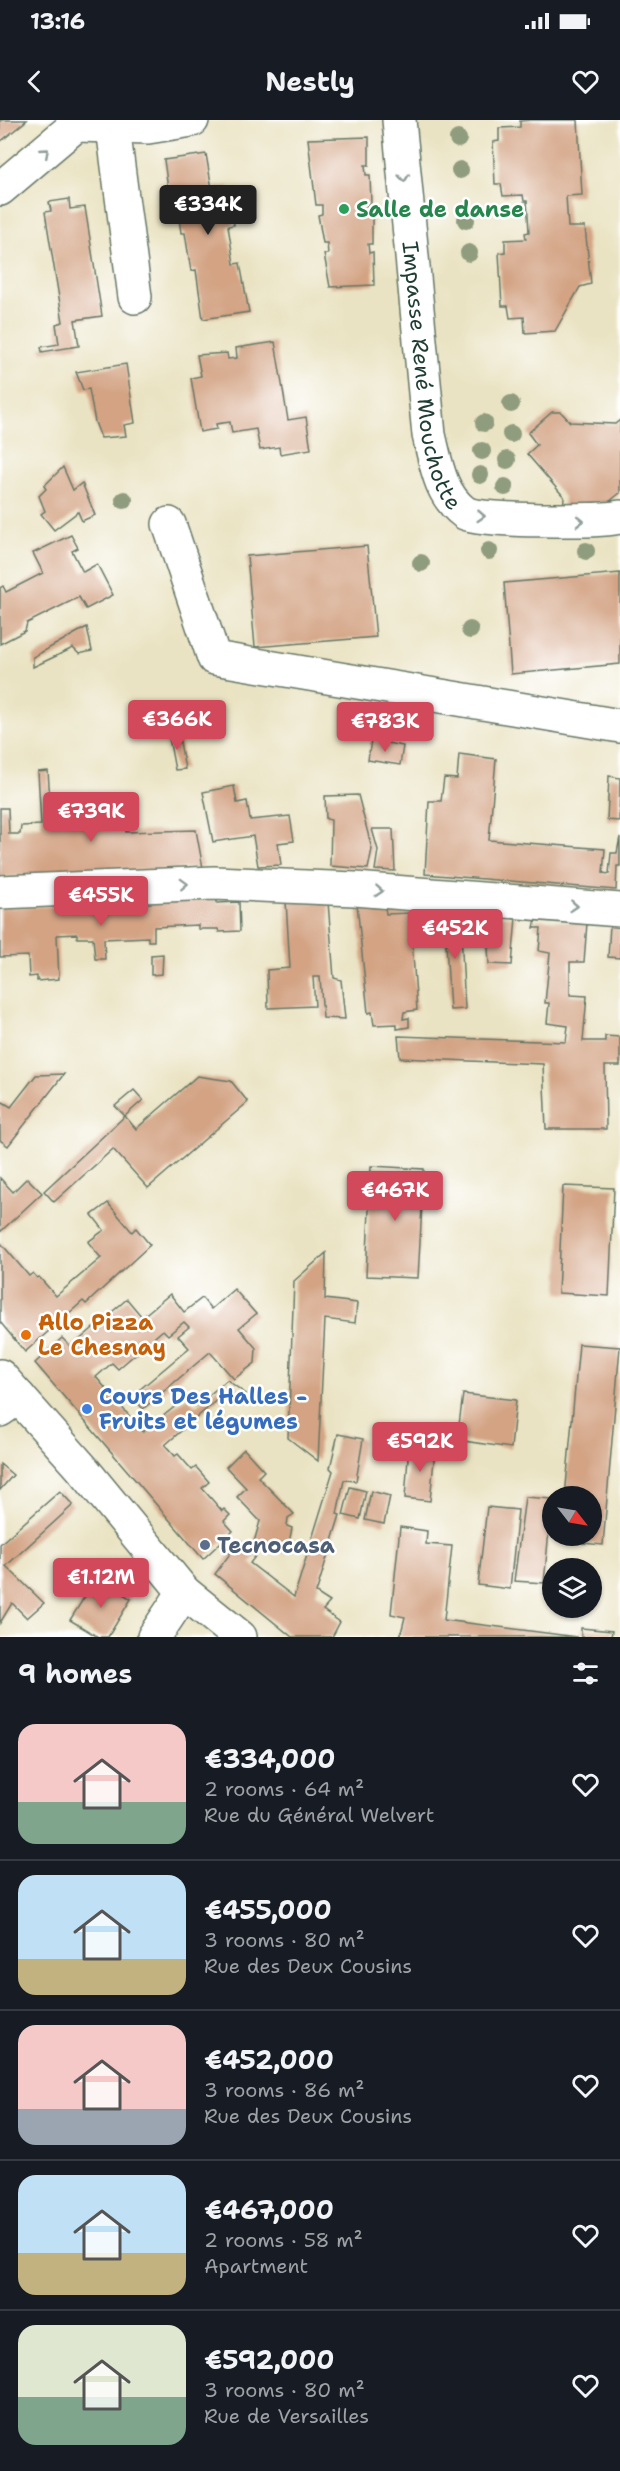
<!DOCTYPE html>
<meta charset="utf-8">
<style>
:root{--surface:#171b24;--page:#20242c;--text:#f1f3f6;--muted:#9ea1a6;--line:#363941;--accent:#d1495b}
body{margin:0;font-family:"Shantell Sans",sans-serif;background:var(--page);color:var(--text);height:100vh;display:flex;flex-direction:column;font-size:22px;white-space:nowrap}
*{box-sizing:border-box;margin:0}
p{font-size:20px;color:var(--muted)}
.icon{flex:none;width:33px;height:33px;fill:none;stroke:currentColor;stroke-width:2;stroke-linecap:round;stroke-linejoin:round}
.map{position:relative;height:1517px;overflow:hidden}
.sheet{display:flex;flex-direction:column;background:var(--surface);flex:1}
.sheet>*{flex:none}
.needle{width:39px;rotate:121deg}
.tools{position:absolute;left:542px;top:1366px;display:grid;gap:12px}
.tools a{display:grid;place-items:center;width:60px;height:60px;border-radius:50%;background:var(--surface);box-shadow:0 2px 4px #0004;font-size:30px}
.price{position:absolute;translate:-50% -51px;padding:0 14px;border-radius:6px;background:var(--accent);color:#fff;font-size:20px;line-height:39px;filter:drop-shadow(0 2px 3px #0008)}
.price::after{content:'';position:absolute;left:50%;top:36px;width:18px;height:14px;margin-left:-9px;background:inherit;clip-path:polygon(0 0,100% 0,50% 100%)}
.price.active{background:#222;color:#fff}
ul{padding:0;list-style:none}
li{display:flex;align-items:center;gap:18px;height:150px;padding:0 18px}
li+li{border-top:2px solid var(--line)}
li span{display:grid;place-items:center;flex:none;width:168px;height:120px;border-radius:18px;color:#555}
li>.icon{margin-inline-start:auto}
span .icon{width:72px;height:72px;fill:#fffc;stroke-width:1}
li b{font-size:26px}
h2{display:flex;justify-content:space-between;align-items:center;height:72px;padding:0 18px;font-size:26px}
.status{display:flex;justify-content:space-between;align-items:center;height:42px;padding:0 30px;background:var(--surface);direction:ltr}
.status svg{height:16px;fill:currentColor}
header{display:flex;justify-content:space-between;align-items:center;height:78px;padding:0 18px;background:var(--surface);font-size:27px;font-weight:700}
.map>svg:first-child{display:block}
</style>
<div class="status"><b>13:16</b><svg viewBox="0 0 49 12"><path d="M0 12V9h3v3zM5 12V6h3v6zM10 12V3h3v9zM15 12V0h3v12zM26 1h20v11H26zM47 4h2v5h-2z"/></svg></div>
<header><svg class="icon" aria-label="back" viewBox="0 0 24 24"><path d="M15 5l-7 7 7 7"/></svg>Nestly<svg class="icon" aria-label="heart" viewBox="0 0 24 24"><path d="M12 20l-8-8c-3-5 5-10 8-4 3-6 11-1 8 4z"/></svg></header>
<div class="map">
<svg width="620" height="1517" viewBox="0 0 620 1517">
<rect width="100%" height="100%" fill="#fff"/>
<filter id="ink" filterUnits="userSpaceOnUse"><feTurbulence type="fractalNoise" baseFrequency=".0167" numOctaves="2"/><feDisplacementMap in="SourceGraphic" scale="12" xChannelSelector="R" yChannelSelector="G"/><feConvolveMatrix kernelMatrix="1 2 1 2 8 2 1 2 1" color-interpolation-filters="sRGB"/></filter>
<filter id="wash" filterUnits="userSpaceOnUse"><feTurbulence type="fractalNoise" baseFrequency=".008" numOctaves="4" result="noise"/><feDisplacementMap in="SourceGraphic" scale="24" xChannelSelector="R" yChannelSelector="G"/><feGaussianBlur stdDeviation="1.35" result="paint"/><feColorMatrix in="noise" values="0 0 0 0 0 0 0 0 0 0 0 0 0 0 0 0 0 1.4 0 .05"/><feComposite in="paint" operator="in"/></filter>
<g filter="url(#wash)">
<rect width="100%" height="100%" fill="#eae3c3"/>
<g id="blocks">
<g fill="#d3a383">
<path d="M0,0h27l-27,22z"/>
<path d="M531,0h47l4,75 -16,1 2,31h17l6,57 -11,3 -25,44 -30,2 -1,-16 -14,1 -2,-12h-6l-3,-53 6,-1v-12l21,-1 -1,-6 4,-1 -1,-17 -1,-14h-3l-1,-6 -20,1 -2,-12h-6l-2,-42 6,-1v-13l21,-1v-6z"/>
<path d="M369,17v28h-4l1,10h4l1,29h-4v10h5v30h-4l1,9 4,-1 1,33 -44,2 -6,-33h4l-1,-11h-4l-5,-28 4,-1v-9h-6l-8,-66z"/>
<path d="M206,34l6,35 16,-3 6,39 -6,1 6,38 6,-1 9,49 -46,7 -7,-49 -5,1 -6,-38h-4l-5,-38 -7,1 -5,-36z"/>
<path d="M69,79l1,10 15,-2 17,109 -27,4 4,26 -37,6 -1,-5 18,-3 -3,-20 7,-2 -18,-110 6,-1 -2,-9z"/>
<path d="M275,222l13,78 18,-3 5,32 -31,5 -1,-7 -19,3 -4,-21 -24,4 -2,-11 -14,2 1,5 -17,3 -9,-54 10,-2 -4,-21 30,-2 1,6 9,-1 -1,-10z"/>
<path d="M126,244l9,59 -11,2 2,11 -25,2 -6,-16 -6,-33 -6,1 -7,-18z"/>
<path d="M552,292h9l9,10 45,2 5,-4v73l-10,8v12l-47,-3 1,-13 -37,-43 10,-9 -9,-12z"/>
<path d="M63,347l10,23 9,-7 13,32 -13,6 -4,-9 -24,18 -13,-16 4,-3 -6,-15 7,-7 -2,-3z"/>
<path d="M71,415l7,13 -6,3 11,21 14,-8 16,31 -27,14 -7,-12 -52,26 -2,8 -25,13v-56l3,-2 3,6 37,-19 -10,-20z"/>
<path d="M367,426l9,91 -121,10 -8,-91z"/>
<path d="M620,453v91l-109,10 -7,-91z"/>
<path d="M87,507l5,24 -13,3 -6,-6 -40,19v-10z"/>
<path d="M175,591l39,5 -2,15 -34,-5z"/>
<path d="M178,611l7,38 -10,1 -7,-37z"/>
<path d="M371,620l32,6 -3,19 -32,-5z"/>
<path d="M459,634l37,5 -7,81 116,9 -2,24 6,1 2,-21h6l3,-16v29h-3l-1,24 -191,-16 4,-73h12l3,-23 13,1z"/>
<path d="M48,651l3,43 33,-2v-12h41l1,32 70,-2 7,38 -203,9v-69h8l1,26h11l1,-8 20,-1 -3,-53z"/>
<path d="M609,656l11,2 -1,43 -12,-1z"/>
<path d="M234,666l3,17 10,-2 3,19 40,-4 4,25 -16,2 3,22 -23,1 -5,-30 -40,6 -10,-50z"/>
<path d="M358,675l14,54 -4,20 -38,-3 1,-46 -5,-1 -1,-23z"/>
<path d="M372,709h21l2,42 -20,-1 3,-20z"/>
<path d="M217,779v4l22,-1 1,29 -21,1 -1,-3h-20v-4l-44,2v14h-6v-4l-44,2 1,20h-10l-2,-21h-16v-4l-20,1 2,44 -22,2v-5l-8,1 -1,-21 -28,1v-49z"/>
<path d="M286,781l42,1 6,76 7,2 4,39 -22,-1 -3,-41h-7l2,29 -47,2 -1,-38 23,-2z"/>
<path d="M357,784l28,3 1,7 24,-1 7,97 -13,2 -1,7 6,-1v9l-12,2v-5l-23,1 -2,-13 -4,1z"/>
<path d="M444,791l16,2 5,96 -15,1z"/>
<path d="M486,794l30,3 -4,48 -23,-1z"/>
<path d="M536,799l51,4 -3,39h-14v33l17,1 -4,45h22v-5l15,1v29h-15l1,63h-60l-3,-65 -143,-6 -2,-22 168,6 2,-16 -21,-3 2,-20h-4l5,-50 -11,-2 2,-23h-7z"/>
<path d="M610,805l10,1v32l-12,-1z"/>
<path d="M163,834l-1,20 -11,1v-20z"/>
<path d="M64,954l-56,72 -8,-6v-35l3,-3 8,5 25,-32z"/>
<path d="M197,956l34,5 17,21 -100,86 -35,-39 -59,53 -10,-11 81,-75 11,13z"/>
<path d="M134,970l9,10 -18,16 -10,-10z"/>
<path d="M371,1046l53,3 -6,109 -52,-2z"/>
<path d="M0,1058l13,14 14,-14 15,15 -42,39z"/>
<path d="M563,1066l51,2 -5,108 -51,-3z"/>
<path d="M108,1083l24,29 4,-4 14,17 -64,59 -3,-3 -58,51 -25,-30v-80l29,34 4,-3 4,5 2,-1 17,19 45,-38 -13,-16 16,-12 -12,-15z"/>
<path d="M326,1133l-1,46 32,4 -2,20 -30,-4 -7,142 -30,-23 6,-157z"/>
<path d="M234,1169l22,25 -17,14 17,20 -1,15 -21,16 -24,-27 -67,57 -11,-13 57,-48 -11,-12 11,-9 -5,-5 -16,13 -5,-5 -45,39 -6,-6 -16,14 47,55 44,-35 9,9 31,-26 19,14 -6,8 -14,-10 -61,53 10,11 3,-2 14,16 4,-3 13,15 -7,6 20,23 2,-2 6,6 -6,6 9,10 -30,28 -168,-196 27,-25 9,9 56,-48 15,18 28,-23 14,18 18,-14 9,11z"/>
<path d="M579,1224l41,3 -17,198 -42,-4 1,-5h29v-39h-26z"/>
<path d="M463,1274l53,6 -5,48 -54,-8z"/>
<path d="M338,1314l25,5 -7,42 -12,-1 -7,34 3,1 -24,78 14,9 -7,8 17,12 -8,15h-40l-77,-63 25,-34 9,7 5,-5 6,-21 -23,-24 9,-9 -20,-21 18,-18 20,22 -6,6 36,37 -6,4 -1,8 5,2 -5,25 -24,-7 -13,17 44,34 39,-126 -3,-3z"/>
<path d="M409,1325l26,5 -5,51 -25,-3z"/>
<path d="M0,1344l13,11 -13,15z"/>
<path d="M350,1367l16,4 -6,28 -17,-4z"/>
<path d="M60,1371l13,14 -67,61 38,37 -17,15 -15,-15 -12,20v-79z"/>
<path d="M371,1371l19,5 -6,28 -19,-4z"/>
<path d="M525,1377l27,2 -8,84 -30,-2z"/>
<path d="M487,1387l31,3 -8,79 -32,-4z"/>
<path d="M400,1407l27,4 -1,13 26,2 -8,74 133,17h-177l5,-20 -14,-3z"/>
<path d="M97,1457l34,22 -23,38h-10l-28,-17z"/>
<path d="M581,1508l31,3 -1,6h-30z"/>
</g>
</g>
</g>
<g filter="url(#ink)">
<use href="#blocks" fill-opacity="0" stroke="#676" stroke-width="1.5"/>
<g fill="none" stroke-linecap="round" stroke-linejoin="round">
<g stroke="#676" stroke-width="36">
<g id="minor">
<path d="M112,0l23,177"/>
<path id="s1" d="M399,0l30,315c7,28 11,60 36,78 12,8 136,9 155,4"/>
<path d="M0,69l76,-64 72,2 44,-7"/>
<path d="M169,404l45,134 406,68"/>
<path d="M0,772l214,-9 141,6 265,21"/>
<path d="M0,1290l19,-13"/>
<path d="M154,1517l30,-45"/>
</g>
</g>
<g stroke="#676" stroke-width="36">
<path id="major" d="M0,1256l81,91 103,125 56,45"/>
</g>
<use href="#minor" stroke="#fff" stroke-width="33"/>
<use href="#major" stroke="#fff" stroke-width="33"/>
</g>
<g fill="#8f9c7e">
<circle cx="458" cy="19" r="9"/>
<circle cx="460" cy="50" r="9"/>
<circle cx="466" cy="100" r="9"/>
<circle cx="469" cy="133" r="9"/>
<circle cx="511" cy="284" r="9"/>
<circle cx="484" cy="303" r="9"/>
<circle cx="511" cy="314" r="9"/>
<circle cx="482" cy="331" r="9"/>
<circle cx="507" cy="340" r="9"/>
<circle cx="480" cy="355" r="9"/>
<circle cx="505" cy="367" r="9"/>
<circle cx="124" cy="380" r="9"/>
<circle cx="489" cy="431" r="9"/>
<circle cx="586" cy="431" r="9"/>
<circle cx="421" cy="443" r="9"/>
<circle cx="470" cy="510" r="9"/>
</g>
<defs><path id="oneway-chevron" d="M-2-3.5L2.5 0L-2 3.5" fill="none" stroke-width="1.6" stroke-linecap="round" stroke-linejoin="round" transform="scale(1.5)"/></defs>
<g stroke="#8f9e9a">
<use href="#oneway-chevron" transform="translate(45 32) rotate(-41)"/>
<use href="#oneway-chevron" transform="translate(404 58) rotate(85)"/>
<use href="#oneway-chevron" transform="translate(481 396) rotate(4)"/>
<use href="#oneway-chevron" transform="translate(580 401) rotate(1)"/>
<use href="#oneway-chevron" transform="translate(184 764) rotate(-2)"/>
<use href="#oneway-chevron" transform="translate(379 771) rotate(4)"/>
<use href="#oneway-chevron" transform="translate(574 786) rotate(4)"/>
</g>
</g>
<circle fill="#2e9e5b" stroke="#fff" stroke-width="2" cx="344" cy="89" r="6"/>
<circle fill="#e8710a" stroke="#fff" stroke-width="2" cx="26" cy="1215" r="6"/>
<circle fill="#3f7fe0" stroke="#fff" stroke-width="2" cx="87" cy="1289" r="6"/>
<circle fill="#5c6f8a" stroke="#fff" stroke-width="2" cx="205" cy="1425" r="6"/>
<g text-anchor="middle" stroke-width="5" stroke-linejoin="round" paint-order="stroke">
<g font-size="22" font-weight="bold" fill="#27864d" stroke="#fff" text-anchor="start">
<text x="356" y="97">Salle de danse</text>
</g>
<g font-size="22" fill="#1f3d34" stroke="#fff">
<text dy="8" stroke="none"><textPath href="#s1" startOffset="258">Impasse René Mouchotte</textPath></text>
</g>
<g font-size="22" font-weight="bold" fill="#c56008" stroke="#fff" text-anchor="start">
<text x="38" y="1210">Allo Pizza<tspan x="38" dy="25">Le Chesnay</tspan></text>
</g>
<g font-size="22" font-weight="bold" fill="#366cbe" stroke="#fff" text-anchor="start">
<text x="99" y="1284">Cours Des Halles -<tspan x="99" dy="25">Fruits et légumes</tspan></text>
</g>
<g font-size="22" font-weight="bold" fill="#4e5e75" stroke="#fff" text-anchor="start">
<text x="217" y="1433">Tecnocasa</text>
</g>
</g>
</svg>
<div class="tools">
<a><svg class="needle" viewBox="-14 -14 28 28"><path d="M0-13l5 13h-10z" fill="#e53935"/><path d="M0 13l5-13h-10z" fill="#9ea1a6"/></svg></a>
<a><svg class="icon" aria-label="layers" viewBox="0 0 24 24"><path d="M12 4l9 5-9 5-9-5zM3 14l9 5 9-5"/></svg></a>
</div>
<b class="price active" style="left:208px;top:116px">€334K</b>
<b class="price" style="left:177px;top:631px">€366K</b>
<b class="price" style="left:385px;top:633px">€783K</b>
<b class="price" style="left:91px;top:723px">€739K</b>
<b class="price" style="left:101px;top:807px">€455K</b>
<b class="price" style="left:455px;top:840px">€452K</b>
<b class="price" style="left:395px;top:1102px">€467K</b>
<b class="price" style="left:420px;top:1353px">€592K</b>
<b class="price" style="left:101px;top:1489px">€1.12M</b>
</div>
<section class="sheet">
<h2>9 homes<svg class="icon" aria-label="filters" viewBox="0 0 24 24"><path d="M4 7h16M4 17h16"/><circle cx="9" cy="7" r="2"/><circle cx="15" cy="17" r="2"/></svg></h2>
<ul>
<li><span style="background:linear-gradient(#f6c9c9 65%,#7fa58c 0)"><svg class="icon" aria-label="home" viewBox="0 0 24 24"><path d="M3 11l9-7 9 7M6 9v11h12V9"/></svg></span><div><b>€334,000</b><p>2 rooms · 64 m²</p><p>Rue du Général Welvert</p></div><svg class="icon" aria-label="heart" viewBox="0 0 24 24"><path d="M12 20l-8-8c-3-5 5-10 8-4 3-6 11-1 8 4z"/></svg></li>
<li><span style="background:linear-gradient(#bfe0f5 70%,#c2b280 0)"><svg class="icon" aria-label="home" viewBox="0 0 24 24"><path d="M3 11l9-7 9 7M6 9v11h12V9"/></svg></span><div><b>€455,000</b><p>3 rooms · 80 m²</p><p>Rue des Deux Cousins</p></div><svg class="icon" aria-label="heart" viewBox="0 0 24 24"><path d="M12 20l-8-8c-3-5 5-10 8-4 3-6 11-1 8 4z"/></svg></li>
<li><span style="background:linear-gradient(#f6c9c9 70%,#9aa5b1 0)"><svg class="icon" aria-label="home" viewBox="0 0 24 24"><path d="M3 11l9-7 9 7M6 9v11h12V9"/></svg></span><div><b>€452,000</b><p>3 rooms · 86 m²</p><p>Rue des Deux Cousins</p></div><svg class="icon" aria-label="heart" viewBox="0 0 24 24"><path d="M12 20l-8-8c-3-5 5-10 8-4 3-6 11-1 8 4z"/></svg></li>
<li><span style="background:linear-gradient(#bfe0f5 65%,#c2b280 0)"><svg class="icon" aria-label="home" viewBox="0 0 24 24"><path d="M3 11l9-7 9 7M6 9v11h12V9"/></svg></span><div><b>€467,000</b><p>2 rooms · 58 m²</p><p>Apartment</p></div><svg class="icon" aria-label="heart" viewBox="0 0 24 24"><path d="M12 20l-8-8c-3-5 5-10 8-4 3-6 11-1 8 4z"/></svg></li>
<li><span style="background:linear-gradient(#dfe7d0 60%,#7fa58c 0)"><svg class="icon" aria-label="home" viewBox="0 0 24 24"><path d="M3 11l9-7 9 7M6 9v11h12V9"/></svg></span><div><b>€592,000</b><p>3 rooms · 80 m²</p><p>Rue de Versailles</p></div><svg class="icon" aria-label="heart" viewBox="0 0 24 24"><path d="M12 20l-8-8c-3-5 5-10 8-4 3-6 11-1 8 4z"/></svg></li>
</ul>
</section>
